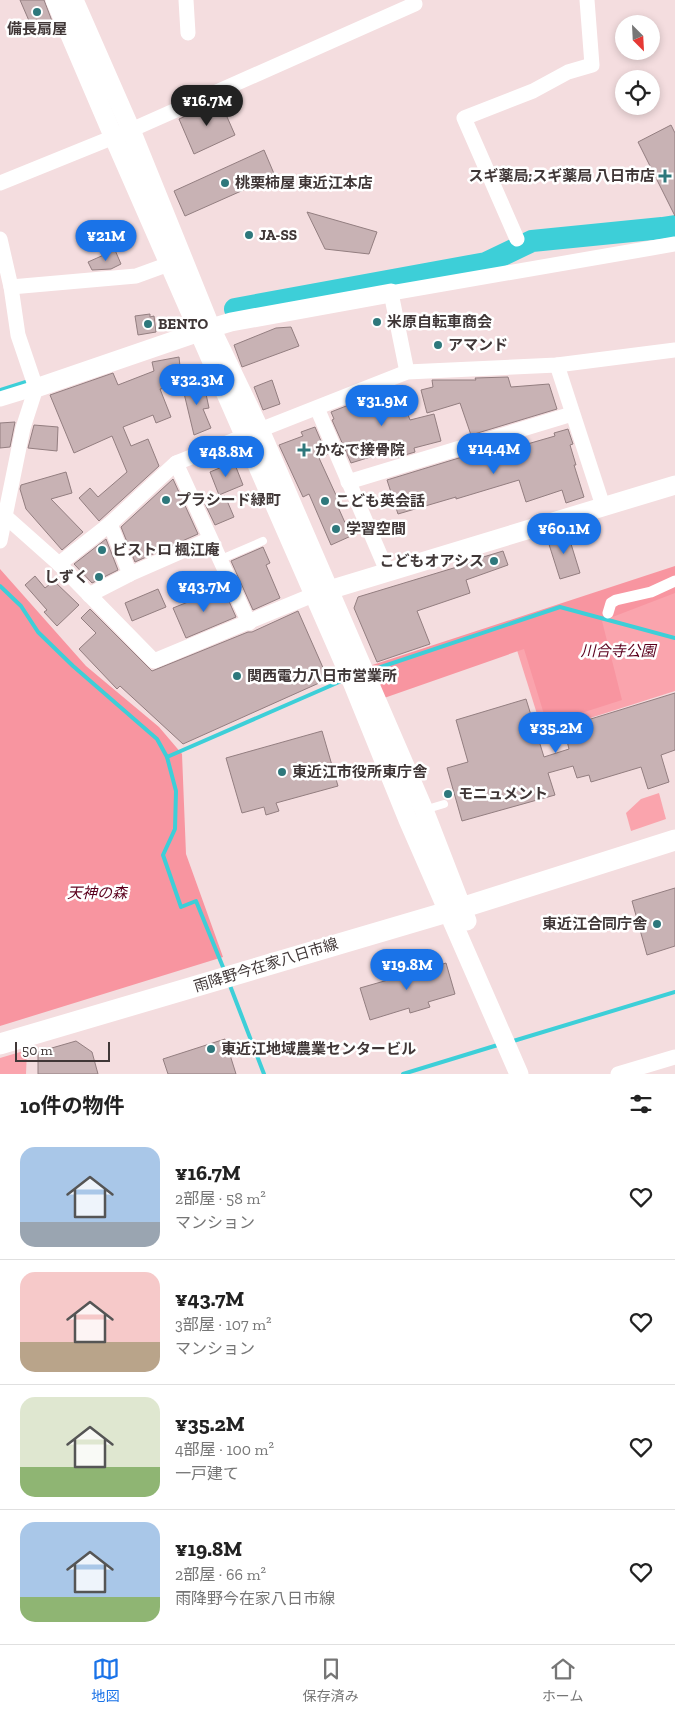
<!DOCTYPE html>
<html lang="ja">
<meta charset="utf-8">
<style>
:root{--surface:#fff;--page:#f6f6f6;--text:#222;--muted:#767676;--line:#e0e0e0;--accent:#1a73e8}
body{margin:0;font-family:"Zilla Slab","Noto Sans JP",serif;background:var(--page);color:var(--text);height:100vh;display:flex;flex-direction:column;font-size:19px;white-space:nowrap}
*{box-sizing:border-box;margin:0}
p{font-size:16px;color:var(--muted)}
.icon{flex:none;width:28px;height:28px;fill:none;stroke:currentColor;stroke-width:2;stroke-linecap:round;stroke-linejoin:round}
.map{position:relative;height:1074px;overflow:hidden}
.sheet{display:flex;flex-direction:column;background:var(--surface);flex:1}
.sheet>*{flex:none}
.needle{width:32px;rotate:156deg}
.fabs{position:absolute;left:615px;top:15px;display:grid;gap:10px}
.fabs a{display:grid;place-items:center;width:45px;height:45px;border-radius:50%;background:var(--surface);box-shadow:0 2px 8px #0003;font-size:25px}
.scale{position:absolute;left:15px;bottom:12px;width:95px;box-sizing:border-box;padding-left:5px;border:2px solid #403737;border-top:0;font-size:14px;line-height:18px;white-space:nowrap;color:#403737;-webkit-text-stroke:4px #fff;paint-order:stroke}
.price{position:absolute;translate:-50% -42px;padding:0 11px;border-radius:18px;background:var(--accent);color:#fff;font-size:16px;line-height:32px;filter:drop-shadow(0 1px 2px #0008)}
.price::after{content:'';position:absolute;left:50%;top:30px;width:15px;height:11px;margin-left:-8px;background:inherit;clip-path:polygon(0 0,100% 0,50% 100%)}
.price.on{background:#222;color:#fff}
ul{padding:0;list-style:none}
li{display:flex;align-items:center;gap:15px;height:125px;padding:0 20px}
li+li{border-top:1px solid var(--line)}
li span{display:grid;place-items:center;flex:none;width:140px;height:100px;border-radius:15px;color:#555}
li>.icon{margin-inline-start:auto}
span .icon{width:60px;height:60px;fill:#fffc;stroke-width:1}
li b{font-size:21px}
h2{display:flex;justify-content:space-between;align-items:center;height:60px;padding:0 20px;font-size:21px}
.tab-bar{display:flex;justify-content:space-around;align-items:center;height:70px;border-top:1px solid var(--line);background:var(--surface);font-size:14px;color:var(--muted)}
.tab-bar a{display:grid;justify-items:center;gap:2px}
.tab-bar .on{color:var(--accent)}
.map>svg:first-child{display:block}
</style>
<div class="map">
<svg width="675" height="1074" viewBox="0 0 675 1074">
<rect width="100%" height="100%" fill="#f4dddf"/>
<g fill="#faa4ad">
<path d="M675,572v119l-132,42 -33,-105z"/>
<path d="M659,793l7,26 -35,12 -5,-18 15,-14z"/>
<path d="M27,1050l-1,24h-26v-16z"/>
</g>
<g fill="#f895a0">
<path d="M675,566v27l-73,28 20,79 -75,24 -23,-75 -157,55 -13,-33z"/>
<path d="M0,569l86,97 73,61 23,27 4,100 37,103 -223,69z"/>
</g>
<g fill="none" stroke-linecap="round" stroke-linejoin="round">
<g stroke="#3dcfd8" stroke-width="4">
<path d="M0,390l29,-9"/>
<path d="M0,586l21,20 17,26 35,34 84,73 10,18 9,34 -1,38 -12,26 18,52 15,-6 29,71"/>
<path d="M369,671l191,-64 115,31"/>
<path d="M167,757l179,-78"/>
<path d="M229,983l35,91"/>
<path d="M510,1042l165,-50"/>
<path d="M403,1074l98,-30"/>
</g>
<path stroke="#3dcfd8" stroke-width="22" d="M235,309l251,-46 46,-22 130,-13 13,-2"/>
</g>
<g fill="#c8b2b4" stroke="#937e80">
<path d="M20,0h24l8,21 -19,9z"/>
<path d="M220,101l15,34 -41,19 -15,-35z"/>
<path d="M671,125l4,8v83l-37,-74z"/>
<path d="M264,150l11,26 -90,40 -11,-25z"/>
<path d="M307,212l70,20 -8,22 -44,-5z"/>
<path d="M115,250l6,14 -10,5 -19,1 -4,-8z"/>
<path d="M150,314v3l4,-1 2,16 -18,3 -3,-19z"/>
<path d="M291,327l8,19 -57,21 -8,-22 42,-17z"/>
<path d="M179,357l3,28 -22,4 11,28 -15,6 -3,-8 -30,12 8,19 17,-7 11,27 -60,55 -20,-23 11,-10 8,9 29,-25 -15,-36 -38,17 -24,-58 63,-22 5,12 36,-14 -2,-9z"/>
<path d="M508,377l3,10 38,-3 8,25 -86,26 -11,-32 -33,10 -6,-23 12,-3 -1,-7h44l-1,-2z"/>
<path d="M203,380l6,28 -6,1 8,19 -17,7 -12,-50z"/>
<path d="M272,380l8,24 -17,6 -9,-23z"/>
<path d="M397,386l13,34 24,-6 7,27 -27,7 1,4 -20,6 -2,-8 -42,13 -19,-43 2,-1 -3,-7z"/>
<path d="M15,422l-5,25 -10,1v-25z"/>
<path d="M34,425l24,2 -1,24 -29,-3z"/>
<path d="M315,427l12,28 -8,3 22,48 -3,1 13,29 -20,9 -22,-51 -6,3 -24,-52 24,-9 -2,-4z"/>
<path d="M568,429l5,15 -3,1 6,20h-2l10,32 -18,6 -4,-13 -36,12 -7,-22 -63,19v-2l-58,17 -11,-34 98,-30 1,6 69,-20 -1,-3z"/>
<path d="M234,462l9,23 -24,10 -9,-23z"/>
<path d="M66,472l6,21 -21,6 32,33 -21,18 -36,-41 -6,-20 1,-4z"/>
<path d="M173,479l25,55 -63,28 -14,-35z"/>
<path d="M225,496l9,21 -19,8 -10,-21z"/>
<path d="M567,531l13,42 -20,6 -13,-41z"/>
<path d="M106,539l12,31 -26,13 -18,-19z"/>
<path d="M263,547l7,16 -4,2 14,33 -27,12 -22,-49z"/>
<path d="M503,551l5,14 -42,15 4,13 -53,18 13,33 -53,18 -23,-54 4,-11 122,-37v-2z"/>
<path d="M35,576l10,12 9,-7 25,24 -22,21 -13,-14 3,-2 -22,-25z"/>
<path d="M223,588l13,29 -50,21 -13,-30z"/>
<path d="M158,589l8,18 -34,14 -7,-18z"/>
<path d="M90,609l62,62 96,-39h4l46,-21 30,68 -145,65 -63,-58 -3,3 -38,-40 17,-16 -15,-15z"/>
<path d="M675,693v57l-14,5 8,27 -21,7 -7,-22 -50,15 -2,-7 -12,3 -4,-12 -25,7 7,22 -93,26 -15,-53 21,-6 -12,-42 70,-21 18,58 25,-8 -3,-12 18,-5 -3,-10z"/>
<path d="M322,731l16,55 -62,17 3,8 -13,4 -2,-8 -22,6 -16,-55z"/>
<path d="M675,888v58l-28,9 -15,-54z"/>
<path d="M404,960l5,15 37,-12 9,31 -27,8 2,5 -20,6 -1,-5 -39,12 -10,-32 35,-10 -4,-14z"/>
<path d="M225,1039l11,35h-68l-5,-15z"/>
<path d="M76,1041l16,11 6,22h-60v-22z"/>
</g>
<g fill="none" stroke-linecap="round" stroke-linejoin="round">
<g stroke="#fff" stroke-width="8">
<path d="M219,560l44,-19"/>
<path d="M424,810l20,-6"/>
</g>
<path stroke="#fff" stroke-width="11" d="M608,613l3,-10 5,-3 35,-8 24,-11"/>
<g stroke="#fff" stroke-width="15">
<path d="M186,0l2,33"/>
<path d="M0,183l131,-53 284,-126"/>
<path d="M0,239l11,48 7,48 18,53 -13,40 -23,113"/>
<path d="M517,239l-53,-121 69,-27 35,-19 24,-7 -5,-65"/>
<path d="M11,287l125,-11 33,-12"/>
<path d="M557,365l46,141"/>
<path d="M407,372l-16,-79 284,-49"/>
<path d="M0,399l36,-11"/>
<path d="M317,408l70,163"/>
<path d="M176,463l73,160"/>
<path d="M348,482l224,-68"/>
<path d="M5,516l54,48 95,97 159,-66"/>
<path d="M110,524l20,50"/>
<path d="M59,564l51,-40 66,-61 231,-91 150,-7 118,-15"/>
<path d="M89,595l41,-21 80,-35"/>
<path d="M618,1074l57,-17"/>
</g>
<g stroke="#fff" stroke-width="19">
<path d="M55,0l59,138 236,539 58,143 111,254"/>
<path d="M74,0l57,130 80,198 49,102 164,380 43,111"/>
<path d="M36,388l175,-60 20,-6 160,-29"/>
<path d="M319,593l356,-108"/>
</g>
<path stroke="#fff" stroke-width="21" d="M0,1044l461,-136 214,-68"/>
</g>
<g fill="#2e787c" stroke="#fff" stroke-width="2">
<circle cx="37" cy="12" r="5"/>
<path d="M662.5 168.5h5v5h5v5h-5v5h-5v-5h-5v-5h5z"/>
<circle cx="225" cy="183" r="5"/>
<circle cx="249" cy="235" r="5"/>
<circle cx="377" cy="322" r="5"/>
<circle cx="148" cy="324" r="5"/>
<circle cx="438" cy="345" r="5"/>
<path d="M301.5 442.5h5v5h5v5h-5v5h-5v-5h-5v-5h5z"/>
<circle cx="166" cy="500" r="5"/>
<circle cx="325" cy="501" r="5"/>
<circle cx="336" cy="529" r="5"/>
<circle cx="102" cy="550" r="5"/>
<circle cx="494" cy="561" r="5"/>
<circle cx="99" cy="577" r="5"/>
<circle cx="237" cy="676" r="5"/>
<circle cx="282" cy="772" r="5"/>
<circle cx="448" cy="794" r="5"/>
<circle cx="657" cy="924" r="5"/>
<circle cx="211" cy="1049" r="5"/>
</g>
<g text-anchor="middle" stroke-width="5" stroke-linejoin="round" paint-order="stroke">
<g font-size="15" font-weight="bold" fill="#403737" stroke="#fff" text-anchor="start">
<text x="37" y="34" text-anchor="middle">備長扇屋</text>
<text x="655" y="181" text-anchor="end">スギ薬局;スギ薬局 八日市店</text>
<text x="235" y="188">桃栗柿屋 東近江本店</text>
<text x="259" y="240">JA-SS</text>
<text x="387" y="327">米原自転車商会</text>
<text x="158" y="329">BENTO</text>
<text x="448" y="350">アマンド</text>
<text x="315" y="455">かなで接骨院</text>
<text x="176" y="505">プラシード緑町</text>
<text x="335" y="506">こども英会話</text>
<text x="346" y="534">学習空間</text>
<text x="112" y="555">ビストロ 楓江庵</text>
<text x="484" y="566" text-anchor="end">こどもオアシス</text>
<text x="89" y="582" text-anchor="end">しずく</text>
<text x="247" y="681">関西電力八日市営業所</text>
<text x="292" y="777">東近江市役所東庁舎</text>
<text x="458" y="799">モニュメント</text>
<text x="647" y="929" text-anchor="end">東近江合同庁舎</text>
<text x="221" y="1054">東近江地域農業センタービル</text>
</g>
<g font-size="15" font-style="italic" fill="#5b001d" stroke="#fff">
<text x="618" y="656">川合寺公園</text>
<text x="97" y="898">天神の森</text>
</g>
<g font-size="15" fill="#403737" stroke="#fff">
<text transform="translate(266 965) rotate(-17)" y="5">雨降野今在家八日市線</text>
</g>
</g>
</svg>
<div class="fabs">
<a><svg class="needle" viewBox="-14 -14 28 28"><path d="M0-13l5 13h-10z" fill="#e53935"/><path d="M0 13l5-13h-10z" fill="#767676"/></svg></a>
<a><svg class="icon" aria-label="locate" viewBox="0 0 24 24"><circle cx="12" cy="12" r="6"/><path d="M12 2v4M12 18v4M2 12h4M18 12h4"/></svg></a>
</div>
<div class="scale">50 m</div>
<b class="price on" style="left:207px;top:127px">¥16.7M</b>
<b class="price" style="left:106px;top:262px">¥21M</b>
<b class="price" style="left:197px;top:406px">¥32.3M</b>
<b class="price" style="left:382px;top:427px">¥31.9M</b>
<b class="price" style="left:494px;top:475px">¥14.4M</b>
<b class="price" style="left:226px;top:478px">¥48.8M</b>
<b class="price" style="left:564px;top:555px">¥60.1M</b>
<b class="price" style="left:204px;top:613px">¥43.7M</b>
<b class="price" style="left:556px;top:754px">¥35.2M</b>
<b class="price" style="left:407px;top:991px">¥19.8M</b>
</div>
<section class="sheet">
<h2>10件の物件<svg class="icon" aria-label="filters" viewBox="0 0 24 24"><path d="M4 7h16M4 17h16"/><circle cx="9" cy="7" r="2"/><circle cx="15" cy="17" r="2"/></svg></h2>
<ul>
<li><span style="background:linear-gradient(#a9c7e8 75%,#9aa5b1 0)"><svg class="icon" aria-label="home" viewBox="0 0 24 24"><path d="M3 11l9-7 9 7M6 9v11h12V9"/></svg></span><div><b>¥16.7M</b><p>2部屋 · 58 m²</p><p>マンション</p></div><svg class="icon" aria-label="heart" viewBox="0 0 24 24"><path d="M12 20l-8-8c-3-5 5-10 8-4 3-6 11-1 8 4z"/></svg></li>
<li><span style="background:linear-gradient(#f6c9c9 70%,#b9a48a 0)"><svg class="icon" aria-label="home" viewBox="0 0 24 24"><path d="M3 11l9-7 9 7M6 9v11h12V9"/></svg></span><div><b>¥43.7M</b><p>3部屋 · 107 m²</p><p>マンション</p></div><svg class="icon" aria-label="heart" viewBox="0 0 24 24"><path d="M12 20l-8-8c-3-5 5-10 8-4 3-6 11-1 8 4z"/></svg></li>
<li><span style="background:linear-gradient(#dfe7d0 70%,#8fb573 0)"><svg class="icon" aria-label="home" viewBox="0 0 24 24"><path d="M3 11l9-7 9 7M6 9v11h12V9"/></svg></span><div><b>¥35.2M</b><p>4部屋 · 100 m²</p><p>一戸建て</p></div><svg class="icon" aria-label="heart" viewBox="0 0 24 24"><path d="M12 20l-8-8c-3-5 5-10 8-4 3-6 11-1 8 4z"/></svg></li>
<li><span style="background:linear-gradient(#a9c7e8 75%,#8fb573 0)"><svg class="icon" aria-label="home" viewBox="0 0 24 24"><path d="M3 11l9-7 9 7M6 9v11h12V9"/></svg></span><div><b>¥19.8M</b><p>2部屋 · 66 m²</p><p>雨降野今在家八日市線</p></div><svg class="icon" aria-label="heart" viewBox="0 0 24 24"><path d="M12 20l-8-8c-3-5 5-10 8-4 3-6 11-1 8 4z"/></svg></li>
</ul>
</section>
<nav class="tab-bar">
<a class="on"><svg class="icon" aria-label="map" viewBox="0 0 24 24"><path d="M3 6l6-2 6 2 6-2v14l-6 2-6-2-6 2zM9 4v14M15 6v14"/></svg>地図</a>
<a><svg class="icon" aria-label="saved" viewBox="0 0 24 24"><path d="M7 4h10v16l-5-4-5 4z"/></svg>保存済み</a>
<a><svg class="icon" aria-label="home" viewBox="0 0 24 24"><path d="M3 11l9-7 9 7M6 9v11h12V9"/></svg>ホーム</a>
</nav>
